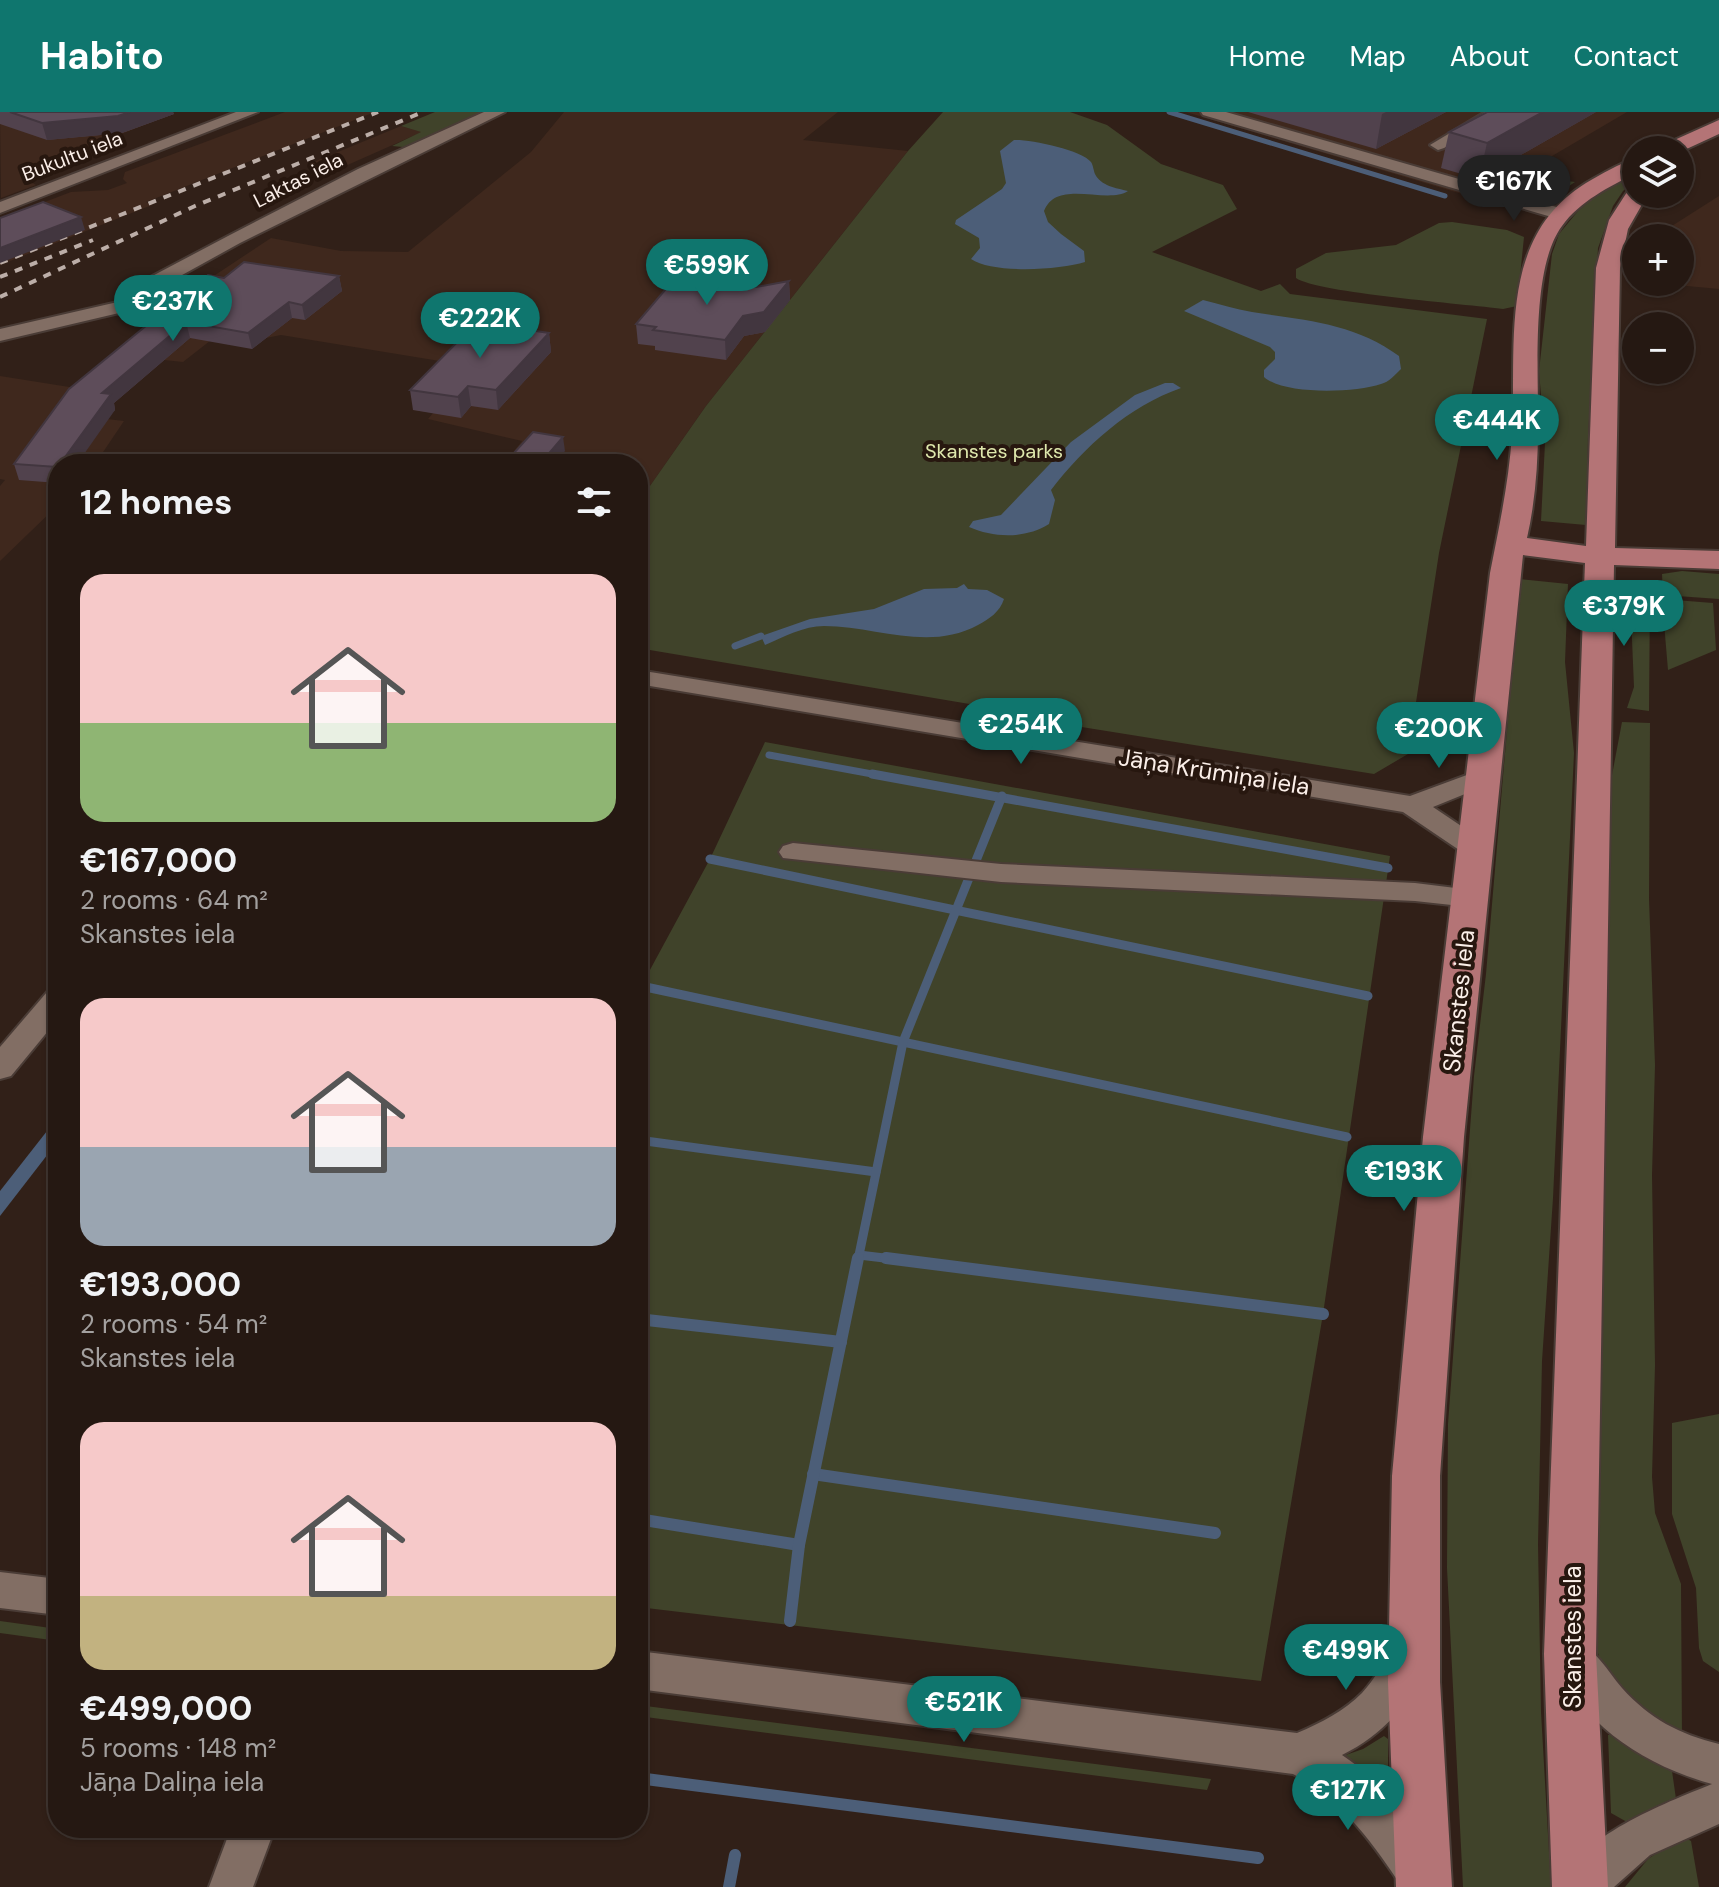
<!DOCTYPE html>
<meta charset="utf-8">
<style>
:root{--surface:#251812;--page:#312520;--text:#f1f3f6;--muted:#a3a09f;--line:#423732;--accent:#0f766e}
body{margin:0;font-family:"DM Sans",sans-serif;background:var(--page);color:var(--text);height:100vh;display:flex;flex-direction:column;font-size:30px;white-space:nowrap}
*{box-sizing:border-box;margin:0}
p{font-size:26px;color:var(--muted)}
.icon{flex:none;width:44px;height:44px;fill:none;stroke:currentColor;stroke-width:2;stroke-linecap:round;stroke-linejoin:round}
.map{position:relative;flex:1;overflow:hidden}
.sheet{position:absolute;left:48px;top:342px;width:600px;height:1384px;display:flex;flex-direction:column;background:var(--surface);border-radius:32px;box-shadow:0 2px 6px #0004,0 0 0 2px var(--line)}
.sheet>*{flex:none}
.fabs{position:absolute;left:1622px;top:24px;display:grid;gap:16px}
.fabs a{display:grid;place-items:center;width:72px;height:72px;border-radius:50%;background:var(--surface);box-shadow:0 2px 6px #0004,0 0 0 2px var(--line);font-size:40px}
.price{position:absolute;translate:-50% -68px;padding:0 18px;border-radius:28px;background:var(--accent);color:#fff;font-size:26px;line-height:52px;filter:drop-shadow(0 2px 4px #0008)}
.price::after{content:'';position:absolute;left:50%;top:48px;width:24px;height:18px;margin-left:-12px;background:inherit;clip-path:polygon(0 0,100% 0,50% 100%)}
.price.on{background:#222;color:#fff}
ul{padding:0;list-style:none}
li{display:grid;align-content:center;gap:16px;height:424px;padding:0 32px}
li span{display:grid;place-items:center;height:248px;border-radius:24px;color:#555}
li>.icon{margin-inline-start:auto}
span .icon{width:144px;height:144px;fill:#fffc;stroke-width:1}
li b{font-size:34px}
h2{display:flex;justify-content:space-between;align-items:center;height:96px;padding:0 32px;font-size:34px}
header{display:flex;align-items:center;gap:48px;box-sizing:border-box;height:112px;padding:0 40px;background:var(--accent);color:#fff}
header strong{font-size:38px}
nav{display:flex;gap:44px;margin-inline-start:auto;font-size:28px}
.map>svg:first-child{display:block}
</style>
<header>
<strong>Habito</strong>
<nav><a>Home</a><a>Map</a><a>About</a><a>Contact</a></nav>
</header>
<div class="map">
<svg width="1719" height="1775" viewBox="0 0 1719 1775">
<rect width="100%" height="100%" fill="#312018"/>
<g fill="#3f281d">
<path d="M0,0h169l5,2 -98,37 -5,-2 -8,3 -7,19 -27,10 7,4 -35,13z"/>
<path d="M285,0h90l-229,90 6,3 -152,60v-46l71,-27 37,-2 19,-7 -4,-4 2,-7z"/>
<path d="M564,0h274l-35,28 105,11 -202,255 -68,97v-39h-134l18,-23 -94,-22 5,-6 -20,-3 45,-46 -177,-29 -15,3 -42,-8 -41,32 -19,-2 21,-65 86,-57 70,13 67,1 123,-100z"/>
<path d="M1186,0h441l-148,87z"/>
<path d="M401,14l21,6 -88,39 -23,-8z"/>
<path d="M1719,84v93l-53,-5 14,-2v-44h-16v-7z"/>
<path d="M0,264l82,13 -18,25 60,7 -29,43h-37v41l-58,56v-75l5,-6 -5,-1z"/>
</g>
<g fill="#40432a">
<path d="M435,0h51l-83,35 -11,-1 29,-14 -20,-6z"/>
<path d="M943,0h127l37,13 54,39 62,21 14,24 -85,43 109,39 19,-7 10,10 197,25 -48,234 -31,201 -34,20 -373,-60 4,-4 -367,-62v-145l68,-97 202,-255z"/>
<path d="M1636,60v8l-13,11 -10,15 -15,42 -10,190 -2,87 -45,-4 4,-78 -6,-72 13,-117 7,-20 19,-23 23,-20z"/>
<path d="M1516,70l51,-1 8,1 -24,16 -41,-13z"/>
<path d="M1452,110l55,8 17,7 -7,69 -14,3c-36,-5 -186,-16 -207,-31v-9l30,-16 70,-8 43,-22z"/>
<path d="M1682,459l37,3v25l-56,-4 -1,-21z"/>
<path d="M1520,467l48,5 -3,78 9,91 -21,445 -11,163 -4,183 3,168 10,175h-88l-16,-319 1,-144 26,-348 12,-102z"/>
<path d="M1639,470l11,8 -1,121 -22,-3 7,-21 -4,-95z"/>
<path d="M1662,487l51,4 3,47 -48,20z"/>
<path d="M1622,610l28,1 -1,176 6,166 -3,110 3,190 -3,112 3,36 26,71 1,157 -18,-7 -61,-61 -5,-20 -3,-197 11,-649z"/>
<path d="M765,630l625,114 -67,458 -62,367 -623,-74v-615l72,-133z"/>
<path d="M1719,1302v258l-16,-11 -4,-13 -3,-60 -24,-74v-91z"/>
<path d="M0,1509l58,8v12l-58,-8z"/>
<path d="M638,1593l573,74 -4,11 -569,-74z"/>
<path d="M1608,1623h6l34,25 24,11 4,28 -49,23 -16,-9z"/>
<path d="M1384,1624l4,3v56l-48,-38 23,-8z"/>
<path d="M1682,1724l9,5 8,46h-74l23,-28z"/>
</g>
<g fill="#4c5e78">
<path d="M1014,28c15,-1 68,10 77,22 2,3 3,10 4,12 6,12 21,14 33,17 -22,14 -71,-13 -84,20l4,11 13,12 23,17 1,11c-25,8 -92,12 -114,-3l9,-11 -1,-10 -24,-14 1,-4 46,-31 4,-6 -6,-32z"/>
<path d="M1203,188c17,4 32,9 49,12 52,8 103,11 147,44l2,13c-6,6 -12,13 -20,15 -27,9 -97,11 -117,-7v-7l11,-11v-7l-5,-5 -86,-36z"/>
<path d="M1165,271h8l8,5c-52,18 -97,59 -130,102l4,10 -6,24c-24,15 -55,14 -80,3l4,-6 28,-6 70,-73 64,-47z"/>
<path d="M964,472l4,5 19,1 17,9c-4,13 -15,20 -26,26 -50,27 -102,1 -154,1 -20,0 -41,11 -59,19l-4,-9 49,-17 64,-10 50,-20 33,-1z"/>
<path d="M58,1005v24l-58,75v-25z"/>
</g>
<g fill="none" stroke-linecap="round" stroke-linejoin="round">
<path stroke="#4c5e78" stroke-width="5" d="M1169,0l276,84"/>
<g stroke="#4c5e78" stroke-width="7">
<path d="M735,534l26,-10"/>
<path d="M769,643l114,21"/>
</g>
<g stroke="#4c5e78" stroke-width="9">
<path d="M872,662l516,94"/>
<path d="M710,747l658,137"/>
<path d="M641,874l706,151"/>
<path d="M638,1028l238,32"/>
<path d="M859,1143l42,5"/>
<path d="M858,1148l45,-218 99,-246"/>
</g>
<g stroke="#4c5e78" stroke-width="12">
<path d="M886,1146l437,56"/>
<path d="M638,1207l203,23"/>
<path d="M813,1362l402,59"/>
<path d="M638,1407l161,26"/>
<path d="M790,1509l9,-76 59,-287"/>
<path d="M638,1666l620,80"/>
<path d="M729,1775l6,-32"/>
</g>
<g stroke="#4a3c36" stroke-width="4">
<g id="minor">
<path d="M236,0h22l-258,101v-11z"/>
<path d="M484,0h21l-265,131 -85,47 -19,19 -136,32v-12l122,-28 19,-19 87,-46 130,-67z"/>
<path d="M1201,0h25l341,98 3,4 -9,5 -6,-1 -352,-103z"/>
<path d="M1485,0h20l-61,36 -6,2 -8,-5z"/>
<path d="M638,558l772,126 73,-27 9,2 4,6 -4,6 -59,24 52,35 4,6 -4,6 -10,3 -10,-3 -62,-42 -765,-128z"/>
<path d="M793,731l208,21 414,19 65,8 4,7 -4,7 -10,2 -55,-6 -414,-19 -218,-24 -4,-6 4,-6z"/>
<path d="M58,877v30l-47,57 -11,3v-32l47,-55z"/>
<path d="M0,1460l58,7v36l-58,-7z"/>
<path d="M1574,1528c22,9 33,30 48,48 28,31 57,46 97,56v80l-69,31 -36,32h-56c21,-51 105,-83 154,-103 -68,-19 -129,-58 -158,-125l6,-13z"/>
<path d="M1409,1530l14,5 6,14c-18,42 -46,74 -87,94 41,27 79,71 98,116l-7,16h-31c-30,-45 -60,-87 -109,-113l-655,-85v-38l659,82c24,-10 47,-22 65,-40 17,-18 25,-42 47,-51z"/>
<path d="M231,1716h44l-22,59h-44z"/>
</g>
</g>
<g stroke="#4a3c36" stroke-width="4">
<g id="major">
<path d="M1719,8v14l-39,18 -22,-2 3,-4z"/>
<path d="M1636,47v14c-27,14 -56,28 -74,53 -32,43 -23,150 -24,203 0,36 -3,74 -11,109l59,8 10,-278 13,-48 20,-31 7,-1v6h12l-20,35 -8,39 -5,280 104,3v18l-105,-4 -18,1089 12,233h-56l-8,-233 41,-1091 -62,-8 -59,582 -24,339v206l12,205h-56l-8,-205 4,-206 31,-339 67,-564c9,-46 19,-91 22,-139 5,-90 -15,-196 74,-251 16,-9 33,-20 50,-24z"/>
</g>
</g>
<use href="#minor" fill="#826e64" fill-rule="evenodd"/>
<use href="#major" fill="#b47476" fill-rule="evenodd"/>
<g stroke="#bcaea8" stroke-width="4" stroke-dasharray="8 8" stroke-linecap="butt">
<path d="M0,151l378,-151"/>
<path d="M0,165l93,-37"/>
<path d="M0,185l195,-91 228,-94"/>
</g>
</g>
<g fill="#51424d">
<path d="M0,0h175h-2l1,2 -52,19 -75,7 -47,-16z"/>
<path d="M1248,0h198l-70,37z"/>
<path d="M1596,0l-117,67 -38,-11 8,-36z"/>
<path d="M339,164l3,15 -37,29 -13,-2 -40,31 -62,-11 -76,65 1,7 -57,54v19l-39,-3 -5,-16 210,-186z"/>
<path d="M789,169l1,19 -25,32 -21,4 -18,24 -71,-10v-4l-17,-2 -2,-20 120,-37z"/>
<path d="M549,221l2,19 -53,58 -27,-4 -10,12 -48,-8 -3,-20z"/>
</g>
<g fill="#42363f">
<path d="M130,0h45h-2l1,2 -52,19 -75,7 -5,-17z"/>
<path d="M1386,0h60l-70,37 6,-35z"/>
<path d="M1543,0h53l-117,67 8,-36z"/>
<path d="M81,105l4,13 -85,33v-15z"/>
<path d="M339,164l3,15 -37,29 -3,-15z"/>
<path d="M789,169l1,19 -25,32 -21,4 -18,24 -1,-20 18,-24z"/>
<path d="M289,190l3,16 -40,31 -4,-16z"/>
<path d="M186,210l4,16 -76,65 1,7 -38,54h-17l42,-71z"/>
<path d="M549,221l2,19 -53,58 -2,-20z"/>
<path d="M468,274l3,20 -10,12 -3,-21z"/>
<path d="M563,325l2,14 -11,13h-14z"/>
</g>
<g fill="#5e4d5a" stroke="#42363f" stroke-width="2">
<path d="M10,0h120l-12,4 -76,7z"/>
<path d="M1487,0h56l-56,31 -38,-11z"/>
<path d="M43,90l38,15 -81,31v-30z"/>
<path d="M244,150l95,14 -37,29 -13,-3 -41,31 -62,-11 -84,71 9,1 -51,70h-2l-1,3 -43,-3 55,-75 139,-114 16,3z"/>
<path d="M676,165l80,10 33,-6 -25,31 -21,4 -18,24 -72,-10 3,-3 -20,-3z"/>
<path d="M477,210l72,11 -53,57 -28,-4 -10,11 -48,-7z"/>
<path d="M533,320l30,5 -23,27h-36z"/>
</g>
<g text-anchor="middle" stroke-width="8" stroke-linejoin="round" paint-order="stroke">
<g font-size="20" fill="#fbefe9" stroke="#27170f">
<text transform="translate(72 44) rotate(-21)" y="7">Bukultu iela</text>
<text transform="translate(298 68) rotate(-27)" y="7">Laktas iela</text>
</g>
<g font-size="20" fill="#dfe8ad" stroke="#27170f">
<text x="994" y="346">Skanstes parks</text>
</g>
<g font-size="24" fill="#fbefe9" stroke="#27170f">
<text transform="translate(1214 660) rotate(9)" y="8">Jāņa Krūmiņa iela</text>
<text transform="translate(1459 889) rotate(-84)" y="8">Skanstes iela</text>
<text transform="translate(1573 1525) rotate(-90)" y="8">Skanstes iela</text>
</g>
</g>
</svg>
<div class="fabs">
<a><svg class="icon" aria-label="layers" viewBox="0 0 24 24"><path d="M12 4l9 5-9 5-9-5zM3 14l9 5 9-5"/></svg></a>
<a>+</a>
<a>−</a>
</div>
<b class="price on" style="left:1514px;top:111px">€167K</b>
<b class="price" style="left:707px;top:195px">€599K</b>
<b class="price" style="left:173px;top:231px">€237K</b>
<b class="price" style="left:480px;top:248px">€222K</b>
<b class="price" style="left:1497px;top:350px">€444K</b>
<b class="price" style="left:1624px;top:536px">€379K</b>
<b class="price" style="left:1021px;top:654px">€254K</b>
<b class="price" style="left:1439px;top:658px">€200K</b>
<b class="price" style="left:1404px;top:1101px">€193K</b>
<b class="price" style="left:1346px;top:1580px">€499K</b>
<b class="price" style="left:964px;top:1632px">€521K</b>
<b class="price" style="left:1348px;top:1720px">€127K</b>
<section class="sheet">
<h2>12 homes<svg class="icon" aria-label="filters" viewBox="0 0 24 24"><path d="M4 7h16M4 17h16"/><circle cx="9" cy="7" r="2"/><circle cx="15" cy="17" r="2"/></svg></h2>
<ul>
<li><span style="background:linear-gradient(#f6c9c9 60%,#8fb573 0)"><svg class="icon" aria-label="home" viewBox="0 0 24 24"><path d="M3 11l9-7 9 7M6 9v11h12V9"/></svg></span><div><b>€167,000</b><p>2 rooms · 64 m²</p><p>Skanstes iela</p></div></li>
<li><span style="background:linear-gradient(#f6c9c9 60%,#9aa5b1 0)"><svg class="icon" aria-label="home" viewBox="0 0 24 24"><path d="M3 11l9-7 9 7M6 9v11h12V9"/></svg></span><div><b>€193,000</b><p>2 rooms · 54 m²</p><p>Skanstes iela</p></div></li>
<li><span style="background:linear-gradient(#f6c9c9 70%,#c2b280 0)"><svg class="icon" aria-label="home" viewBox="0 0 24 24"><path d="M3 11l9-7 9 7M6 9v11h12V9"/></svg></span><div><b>€499,000</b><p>5 rooms · 148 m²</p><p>Jāņa Daliņa iela</p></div></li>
</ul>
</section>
</div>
